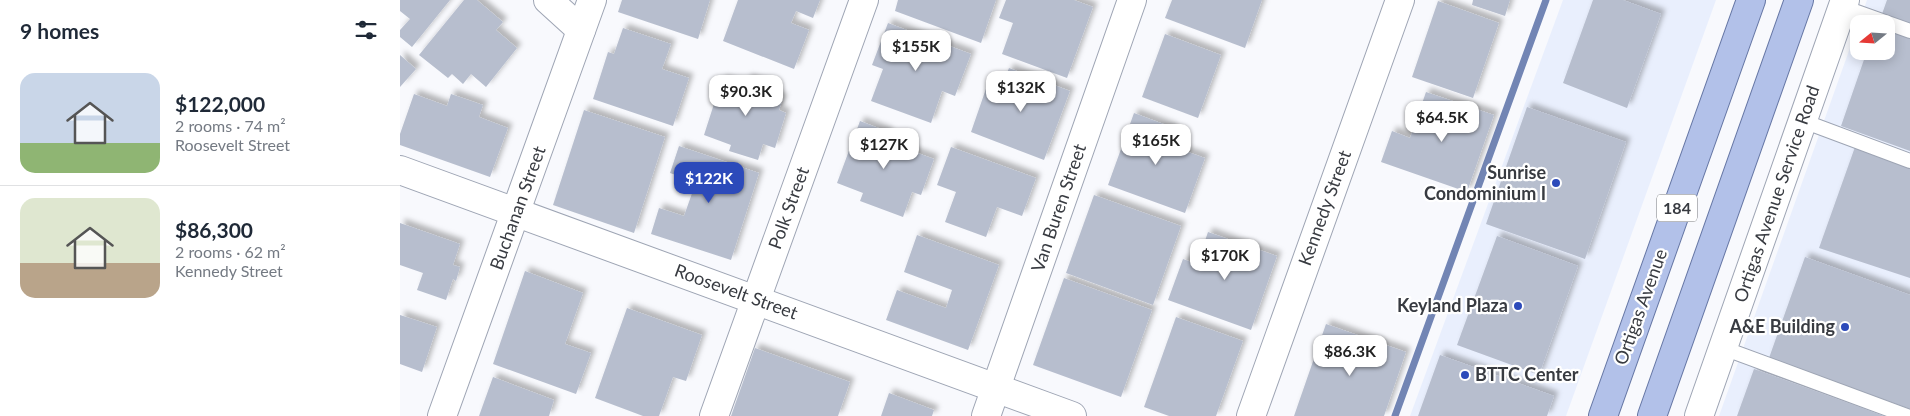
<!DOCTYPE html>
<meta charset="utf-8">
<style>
:root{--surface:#fff;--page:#f6f6f7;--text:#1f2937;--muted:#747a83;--line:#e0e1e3;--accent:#2c4aba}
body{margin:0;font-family:Lato,sans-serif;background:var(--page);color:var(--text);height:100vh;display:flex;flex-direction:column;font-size:19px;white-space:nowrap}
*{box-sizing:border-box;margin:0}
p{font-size:16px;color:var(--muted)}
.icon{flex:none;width:28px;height:28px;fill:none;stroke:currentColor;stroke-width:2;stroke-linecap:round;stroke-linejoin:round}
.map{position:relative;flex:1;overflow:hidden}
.side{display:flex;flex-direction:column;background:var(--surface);width:400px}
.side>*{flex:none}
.needle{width:32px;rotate:252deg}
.controls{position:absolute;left:1450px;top:15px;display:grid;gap:10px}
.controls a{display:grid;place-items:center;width:45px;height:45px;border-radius:10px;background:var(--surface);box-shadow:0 2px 12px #0003;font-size:25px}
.price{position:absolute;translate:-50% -42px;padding:0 11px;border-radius:10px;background:#fff;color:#222;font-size:16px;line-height:32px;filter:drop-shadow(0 1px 2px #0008)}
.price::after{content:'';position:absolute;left:50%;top:30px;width:15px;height:11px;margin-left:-8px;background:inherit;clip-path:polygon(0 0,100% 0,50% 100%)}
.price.selected{background:var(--accent);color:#fff}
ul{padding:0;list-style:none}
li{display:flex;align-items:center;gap:15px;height:125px;padding:0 20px}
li+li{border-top:1px solid var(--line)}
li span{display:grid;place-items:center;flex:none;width:140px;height:100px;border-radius:15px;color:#555}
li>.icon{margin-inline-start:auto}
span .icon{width:60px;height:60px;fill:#fffc;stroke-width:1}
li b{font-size:21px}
h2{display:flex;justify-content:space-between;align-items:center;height:60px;padding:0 20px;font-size:21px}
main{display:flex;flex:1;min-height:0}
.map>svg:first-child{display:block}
</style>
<main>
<section class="side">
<h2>9 homes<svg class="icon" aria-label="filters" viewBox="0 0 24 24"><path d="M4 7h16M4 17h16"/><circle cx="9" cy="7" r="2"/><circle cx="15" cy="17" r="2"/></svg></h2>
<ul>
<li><span style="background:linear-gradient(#c9d6e8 70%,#8fb573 0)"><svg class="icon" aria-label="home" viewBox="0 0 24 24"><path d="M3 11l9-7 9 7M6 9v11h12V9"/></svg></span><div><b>$122,000</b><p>2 rooms · 74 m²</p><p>Roosevelt Street</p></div></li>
<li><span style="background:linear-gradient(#dfe7d0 65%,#b9a48a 0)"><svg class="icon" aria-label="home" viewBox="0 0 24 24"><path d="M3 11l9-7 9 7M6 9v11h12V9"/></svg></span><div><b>$86,300</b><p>2 rooms · 62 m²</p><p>Kennedy Street</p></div></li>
</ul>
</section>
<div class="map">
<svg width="1510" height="416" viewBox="0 0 1510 416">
<defs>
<filter id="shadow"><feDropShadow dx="4.5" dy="-4.5" stdDeviation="2.5" flood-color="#0004"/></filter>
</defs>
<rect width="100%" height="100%" fill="#f8f9fd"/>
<g fill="#e9effd" fill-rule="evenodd">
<path d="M1163,0h153l-150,416h-156z"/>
<path d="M1467,0h43v416h-191zM1459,24h27v27h-27z"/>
</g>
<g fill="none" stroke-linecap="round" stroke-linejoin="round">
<path stroke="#7285b4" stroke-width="7" d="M995,416l151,-416"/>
</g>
<g fill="#b7bece" filter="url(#shadow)">
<path d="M0,0h50l-38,47 -12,-10v-7l10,-11 -10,-8z"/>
<path d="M64,0h13l26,22 -7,8 21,18 -31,39 -15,-13 -8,10 -11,-10 -4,4 -29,-23z"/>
<path d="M222,0h88l-12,39 -80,-27z"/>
<path d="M338,0h82l-7,18 -17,-7 -5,12 18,7 -15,39 -71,-28z"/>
<path d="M498,0h98l-15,43 -86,-32z"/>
<path d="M606,0h68l19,7 -26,71 -65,-24 11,-31 -14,-5z"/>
<path d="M772,0h90l-17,48 -80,-30z"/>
<path d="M1073,0h37l-5,16 -33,-11z"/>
<path d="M1193,0h30l38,14 -34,94 -64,-25z"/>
<path d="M1487,0h23v24l-28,-10z"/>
<path d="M1038,1l61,22 -26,75 -61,-21z"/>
<path d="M488,23l83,31 -16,42 -13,-5 -11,32 -60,-22 12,-32 -11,-4z"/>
<path d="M223,28l48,16 -9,25 27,9 -16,48 -80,-27 15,-47 6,2z"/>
<path d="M1486,28l24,8v115l-69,-25 26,-75h19z"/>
<path d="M765,34l56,21 -23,63 -56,-21z"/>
<path d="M0,55l16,14 -16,18z"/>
<path d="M609,68l61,23 -26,69 -73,-28 17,-49 13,5z"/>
<path d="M347,78l28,9 -2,7 10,4 -4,12 7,3 -11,35 -12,-4 -5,16 -29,-9 2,-6 -27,-10 18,-56 23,8z"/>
<path d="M1026,92l68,23 -27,77 -86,-30 11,-31 18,7z"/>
<path d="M14,94l33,12 4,-12 32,11 -4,12 29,11 -18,49 -90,-32v-11z"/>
<path d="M1127,107l99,35 -41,117 -99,-35z"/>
<path d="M184,110l81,27 -31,96 -81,-28z"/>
<path d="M734,113l40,15 -6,17 37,13 -20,55 -77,-28z"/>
<path d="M460,121l29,11 -4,9 49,18 -13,36 -9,-3 -9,25 -43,-16 3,-8 -26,-10z"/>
<path d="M279,146l80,27 -28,87 -80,-26 8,-26 25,8 12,-34 -26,-9z"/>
<path d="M551,147l85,31 -14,38 -25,-9 -11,30 -41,-15 11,-30 -19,-7z"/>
<path d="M1455,147l55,20v111l-91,-30z"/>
<path d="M694,195l87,31 -28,79 -87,-32z"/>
<path d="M0,223l60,21 -7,21 7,2 -4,14 -3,-2 -7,21 -29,-10 6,-17 -23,-8z"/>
<path d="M808,232l69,24 -26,74 -83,-30 15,-41 14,5z"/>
<path d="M517,235l82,30 -31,85 -82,-30 11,-30 49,18 6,-18 -48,-18z"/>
<path d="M1097,236l81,30 -39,109 -82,-30z"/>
<path d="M1405,257l105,38v114l-141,-51z"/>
<path d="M125,271l58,22 -18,51 26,9 -15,41 -83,-30z"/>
<path d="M664,278l88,32 -31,87 -88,-32z"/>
<path d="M227,308l75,27 -16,46 -13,-4 -14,39h-16l-48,-18z"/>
<path d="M0,315l37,12 -15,45 -22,-8z"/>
<path d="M776,317l67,24 -27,75h-47l-25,-9z"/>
<path d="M926,324l80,28 -22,64h-90z"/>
<path d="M355,348l95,34 -12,34h-107z"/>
<path d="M1040,355l114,41 -7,20h-129z"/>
<path d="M1354,369l130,47h-147z"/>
<path d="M93,377l61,23 -5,16h-70z"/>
<path d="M489,393l45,17 -2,6h-51z"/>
</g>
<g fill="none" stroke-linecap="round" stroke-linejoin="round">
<g stroke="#9ea5b4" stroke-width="16">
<g id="service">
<path d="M1443,7l67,24"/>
<path d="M1403,121l107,40"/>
<path d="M1323,348l184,68"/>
</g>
</g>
<g stroke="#9ea5b4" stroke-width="30">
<g id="minor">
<path d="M148,0l33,30"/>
<path d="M0,170l672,246"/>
<path d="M42,416l150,-416"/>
<path d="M314,416l150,-416"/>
<path d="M586,416l146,-416"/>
<path d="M851,416l149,-416"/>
<path d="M1299,416l146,-416"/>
</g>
</g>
<g stroke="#6677a5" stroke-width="30">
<g id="primary">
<path d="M1203,416l148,-416"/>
<path d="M1252,416l147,-416"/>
</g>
</g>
<use href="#service" stroke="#fff" stroke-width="14"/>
<use href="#minor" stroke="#fff" stroke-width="28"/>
<use href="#primary" stroke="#b2c1e9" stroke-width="28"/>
</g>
<g fill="#2c4aba" stroke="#fff" stroke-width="2">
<circle cx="1156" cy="183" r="5"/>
<circle cx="1118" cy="306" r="5"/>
<circle cx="1445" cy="327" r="5"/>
<circle cx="1065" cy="375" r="5"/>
</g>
<g text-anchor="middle" stroke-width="4.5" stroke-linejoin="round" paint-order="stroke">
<rect fill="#fff" stroke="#74767a" stroke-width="1" x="1257" y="194.5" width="40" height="27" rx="4"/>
<g font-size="16" font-weight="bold" fill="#383b41">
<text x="1277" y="214">184</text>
</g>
<g font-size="18" font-weight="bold" fill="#383b41" stroke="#fff" text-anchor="end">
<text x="1146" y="179">Sunrise<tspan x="1146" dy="21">Condominium I</tspan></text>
<text x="1108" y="312">Keyland Plaza</text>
<text x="1435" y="333">A&amp;E Building</text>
<text x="1075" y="381" text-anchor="start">BTTC Center</text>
</g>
<g font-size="18" fill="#383b41" stroke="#fff">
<text transform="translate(1377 194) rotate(-71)" y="6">Ortigas Avenue Service Road</text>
<text transform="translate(118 208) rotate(-70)" y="6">Buchanan Street</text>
<text transform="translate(389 208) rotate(-70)" y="6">Polk Street</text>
<text transform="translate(659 208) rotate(-71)" y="6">Van Buren Street</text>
<text transform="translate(925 208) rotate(-70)" y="6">Kennedy Street</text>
<text transform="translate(336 292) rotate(20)" y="6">Roosevelt Street</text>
<text transform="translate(1241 307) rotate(-70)" y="6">Ortigas Avenue</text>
</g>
</g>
</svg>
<div class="controls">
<a><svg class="needle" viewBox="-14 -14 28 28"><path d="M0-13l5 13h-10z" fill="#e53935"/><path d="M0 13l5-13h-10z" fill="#747a83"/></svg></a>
</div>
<b class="price" style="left:516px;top:72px">$155K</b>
<b class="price" style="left:621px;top:113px">$132K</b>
<b class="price" style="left:346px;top:117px">$90.3K</b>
<b class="price" style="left:1042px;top:143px">$64.5K</b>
<b class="price" style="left:756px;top:166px">$165K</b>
<b class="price" style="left:484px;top:170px">$127K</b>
<b class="price selected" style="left:309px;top:204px">$122K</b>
<b class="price" style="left:825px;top:281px">$170K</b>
<b class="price" style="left:950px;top:377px">$86.3K</b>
</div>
</main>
